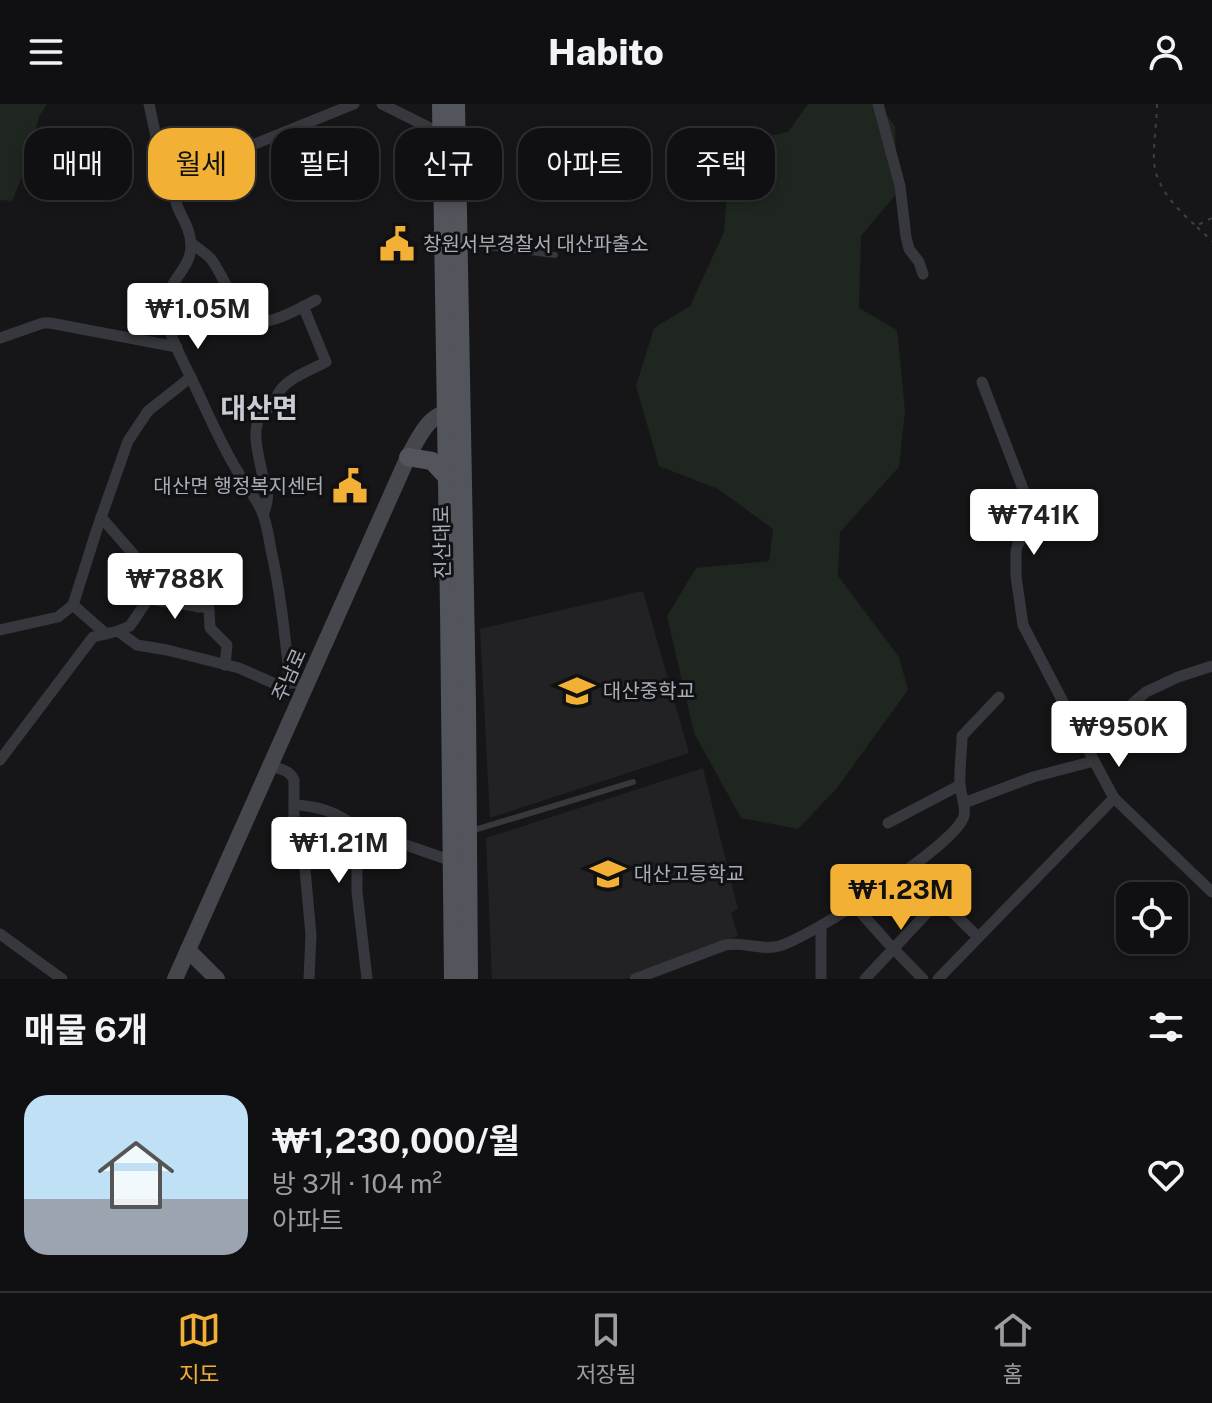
<!DOCTYPE html>
<html lang="ko">
<meta charset="utf-8">
<style>
:root{--surface:#101012;--page:#1e1e20;--text:#f1f3f6;--muted:#9c9d9f;--line:#303032;--accent:#f2b134}
body{margin:0;font-family:"Public Sans","Noto Sans KR",sans-serif;background:var(--page);color:var(--text);height:100vh;display:flex;flex-direction:column;font-size:30px;white-space:nowrap}
*{box-sizing:border-box;margin:0}
p{font-size:26px;color:var(--muted)}
.icon{flex:none;width:44px;height:44px;fill:none;stroke:currentColor;stroke-width:2;stroke-linecap:round;stroke-linejoin:round}
.map{position:relative;height:875px;overflow:hidden}
.drawer{display:flex;flex-direction:column;background:var(--surface);flex:1}
.drawer>*{flex:none}
.hud{position:absolute;left:24px;top:24px;width:800px;height:72px;display:flex;gap:16px}
.tools{position:absolute;left:1116px;top:778px;display:grid;gap:16px}
.tools a{display:grid;place-items:center;width:72px;height:72px;border-radius:16px;background:var(--surface);box-shadow:0 4px 12px #0003,0 0 0 2px var(--line);font-size:40px}
.price{position:absolute;translate:-50% -68px;padding:0 18px;border-radius:8px;background:#fff;color:#222;font-size:26px;line-height:52px;filter:drop-shadow(0 2px 4px #0008)}
.price::after{content:'';position:absolute;left:50%;top:48px;width:24px;height:18px;margin-left:-12px;background:inherit;clip-path:polygon(0 0,100% 0,50% 100%)}
.price.current{background:var(--accent);color:#111}
ul{padding:0;list-style:none}
li{display:flex;align-items:center;gap:24px;height:200px;padding:0 24px}
li span{display:grid;place-items:center;flex:none;width:224px;height:160px;border-radius:24px;color:#555}
li>.icon{margin-inline-start:auto}
span .icon{width:96px;height:96px;fill:#fffc;stroke-width:1}
li b{font-size:34px}
h2{display:flex;justify-content:space-between;align-items:center;height:96px;padding:0 24px;font-size:34px}
.pill{padding:0 28px;border-radius:24px;background:var(--surface);box-shadow:0 4px 12px #0003,0 0 0 2px var(--line);font-size:28px;line-height:72px}
.pill.current{background:var(--accent);color:#111}
header{display:flex;justify-content:space-between;align-items:center;height:104px;padding:0 24px;background:var(--surface);font-size:36px;font-weight:800}
.tab-bar{display:flex;justify-content:space-around;align-items:center;height:112px;border-top:2px solid var(--line);background:var(--surface);font-size:22px;color:var(--muted)}
.tab-bar a{display:grid;justify-items:center;gap:4px}
.tab-bar .current{color:var(--accent)}
.map>svg:first-child{display:block}
</style>
<header><svg class="icon" aria-label="menu" viewBox="0 0 24 24"><path d="M4 6h16M4 12h16M4 18h16"/></svg>Habito<svg class="icon" aria-label="person" viewBox="0 0 24 24"><circle cx="12" cy="8" r="4"/><path d="M4 21q1-7 8-7t8 7"/></svg></header>
<div class="map">
<svg width="1212" height="875" viewBox="0 0 1212 875">
<rect width="100%" height="100%" fill="#161618"/>
<g fill="#222225">
<path d="M643,487l46,162 -199,65 -10,-189z"/>
<path d="M703,664l35,141 -7,4 7,23 -113,43h-133l-6,-141z"/>
</g>
<g fill="#1e261f">
<path d="M0,0h47l-8,13 -11,45 -16,39 -12,-1z"/>
<path d="M808,0h70l17,22 2,67 -36,43 -2,72 38,22 8,81 -6,56 -59,65 -2,44 61,81 9,33 -71,98 -39,41 -57,-11 -47,-85 -27,-117 29,-48 73,-7 4,-32 -55,-40 -59,-23 -23,-80 18,-58 36,-22 34,-74 6,-87 58,-13z"/>
</g>
<g fill="none" stroke-linecap="round" stroke-linejoin="round">
<g stroke="#3d3f44" stroke-width="2" stroke-dasharray="4 6" stroke-linecap="butt">
<path d="M1157,0c0,19 -4,39 -3,58 2,26 24,48 42,64l16,-8"/>
<path d="M1197,123l15,14"/>
</g>
<g stroke="#37383d" stroke-width="6">
<path d="M463,140l92,11"/>
<path d="M471,727l162,-49"/>
</g>
<g stroke="#37383d" stroke-width="11">
<path d="M149,0l12,56 15,31"/>
<path d="M382,0l60,30"/>
<path d="M878,0l22,82 6,51 3,12 10,13 4,12"/>
<path d="M191,139c6,5 15,10 20,16 17,22 28,72 64,60 14,-4 27,-12 41,-19"/>
<path d="M0,234l43,-15h7l127,24"/>
<path d="M982,278l46,120 2,11 -2,17 -10,14 -2,7v25l7,49 62,119"/>
<path d="M263,411c8,-21 4,-22 -1,-42 -3,-17 -11,-41 -2,-56 3,-5 10,-9 13,-14 3,-3 4,-7 6,-11 10,-15 32,-22 47,-30l-23,-56"/>
<path d="M101,413l40,46 62,8 -5,36"/>
<path d="M73,501l33,29"/>
<path d="M0,526l58,-13 15,-12 24,-76 31,-88 20,-30 43,-34"/>
<path d="M118,527l12,-5 18,-27 61,9 1,20 17,17 -2,20"/>
<path d="M1212,562l-34,11 -32,15 -61,52 29,54 98,94"/>
<path d="M290,579c-5,-46 -9,-89 -19,-133 -2,-12 -4,-25 -8,-36 -6,-15 -17,-28 -25,-42 -18,-29 -31,-61 -46,-92 -10,-21 -24,-46 -27,-68 -4,-26 27,-42 26,-67 -1,-33 -36,-44 2,-76l161,-65"/>
<path d="M0,656l93,-123 25,-6 19,14 30,5 72,18 34,15h23"/>
<path d="M271,662c9,3 19,4 23,14v46l10,32 7,77 -2,44"/>
<path d="M964,699l69,-26 61,-16"/>
<path d="M294,701c25,1 43,7 63,23v64l10,87"/>
<path d="M888,719l72,-38"/>
<path d="M357,724l95,33"/>
<path d="M912,762l31,37 35,34"/>
<path d="M855,802l32,36 36,37"/>
<path d="M821,822v53"/>
<path d="M0,830l62,45"/>
<path d="M635,875l90,-34c18,-4 36,6 54,1 32,-9 177,-101 185,-130 2,-10 -3,-21 -4,-31 -1,-16 2,-33 2,-49l37,-39"/>
<path d="M865,875l75,-80 26,-25"/>
<path d="M938,875l176,-181"/>
</g>
<g stroke="#45474d" stroke-width="16">
<path d="M188,846l29,29"/>
<path d="M175,875l233,-522c11,-20 21,-46 48,-46"/>
</g>
<g stroke="#53555c" stroke-width="18">
<path d="M441,0l8,505 4,370"/>
<path d="M456,0l11,598 2,277"/>
<path d="M408,353l24,4 14,15"/>
</g>
</g>
<defs>
<g id="civic-bare" transform="scale(2.76)"><path d="M-.6-6.5H3V-4.5H.6V-3L4-1V1h2V6H-6V1h2V-1L-.6-3ZM-1.2 2.5V6h2.4V2.5Z" fill="#f2b134" stroke="#111113" stroke-width="2.5" paint-order="stroke"/></g>
<g id="school-bare" transform="scale(2.76)"><path d="M0-5L7-2L0 1L-7-2ZM-4 1L0 2.5L4 1V4Q0 6-4 4Z" fill="#f2b134" stroke="#111113" stroke-width="2.5" paint-order="stroke"/></g>
</defs>
<g fill-rule="evenodd">
<use href="#civic-bare" x="397" y="140"/>
<use href="#civic-bare" x="350" y="382"/>
<use href="#school-bare" x="577" y="587"/>
<use href="#school-bare" x="608" y="770"/>
</g>
<g text-anchor="middle" stroke-width="6" stroke-linejoin="round" paint-order="stroke">
<g font-size="20" fill="#a8adb8" stroke="#111113" text-anchor="start">
<text x="423" y="147">창원서부경찰서 대산파출소</text>
<text x="324" y="389" text-anchor="end">대산면 행정복지센터</text>
<text x="603" y="594">대산중학교</text>
<text x="634" y="777">대산고등학교</text>
</g>
<g font-size="20" fill="#a8adb8" stroke="#111113">
<text transform="translate(442 438) rotate(-91)" y="7">진산대로</text>
<text transform="translate(289 571) rotate(-66)" y="7">주남로</text>
</g>
<g font-size="28" font-weight="bold" fill="#c9ccd4" stroke="#111113">
<text x="259" y="314">대산면</text>
</g>
</g>
</svg>
<div class="tools">
<a><svg class="icon" aria-label="locate" viewBox="0 0 24 24"><circle cx="12" cy="12" r="6"/><path d="M12 2v4M12 18v4M2 12h4M18 12h4"/></svg></a>
</div>
<b class="price" style="left:198px;top:247px">₩1.05M</b>
<b class="price" style="left:1034px;top:453px">₩741K</b>
<b class="price" style="left:175px;top:517px">₩788K</b>
<b class="price" style="left:1119px;top:665px">₩950K</b>
<b class="price" style="left:339px;top:781px">₩1.21M</b>
<b class="price current" style="left:901px;top:828px">₩1.23M</b>
<div class="hud">
<a class="pill">매매</a>
<a class="pill current">월세</a>
<a class="pill">필터</a>
<a class="pill">신규</a>
<a class="pill">아파트</a>
<a class="pill">주택</a>
</div>
</div>
<section class="drawer">
<h2>매물 6개<svg class="icon" aria-label="filters" viewBox="0 0 24 24"><path d="M4 7h16M4 17h16"/><circle cx="9" cy="7" r="2"/><circle cx="15" cy="17" r="2"/></svg></h2>
<ul>
<li><span style="background:linear-gradient(#bfe0f5 65%,#9aa5b1 0)"><svg class="icon" aria-label="home" viewBox="0 0 24 24"><path d="M3 11l9-7 9 7M6 9v11h12V9"/></svg></span><div><b>₩1,230,000/월</b><p>방 3개 · 104 m²</p><p>아파트</p></div><svg class="icon" aria-label="heart" viewBox="0 0 24 24"><path d="M12 20l-8-8c-3-5 5-10 8-4 3-6 11-1 8 4z"/></svg></li>
</ul>
</section>
<nav class="tab-bar">
<a class="current"><svg class="icon" aria-label="map" viewBox="0 0 24 24"><path d="M3 6l6-2 6 2 6-2v14l-6 2-6-2-6 2zM9 4v14M15 6v14"/></svg>지도</a>
<a><svg class="icon" aria-label="saved" viewBox="0 0 24 24"><path d="M7 4h10v16l-5-4-5 4z"/></svg>저장됨</a>
<a><svg class="icon" aria-label="home" viewBox="0 0 24 24"><path d="M3 11l9-7 9 7M6 9v11h12V9"/></svg>홈</a>
</nav>
